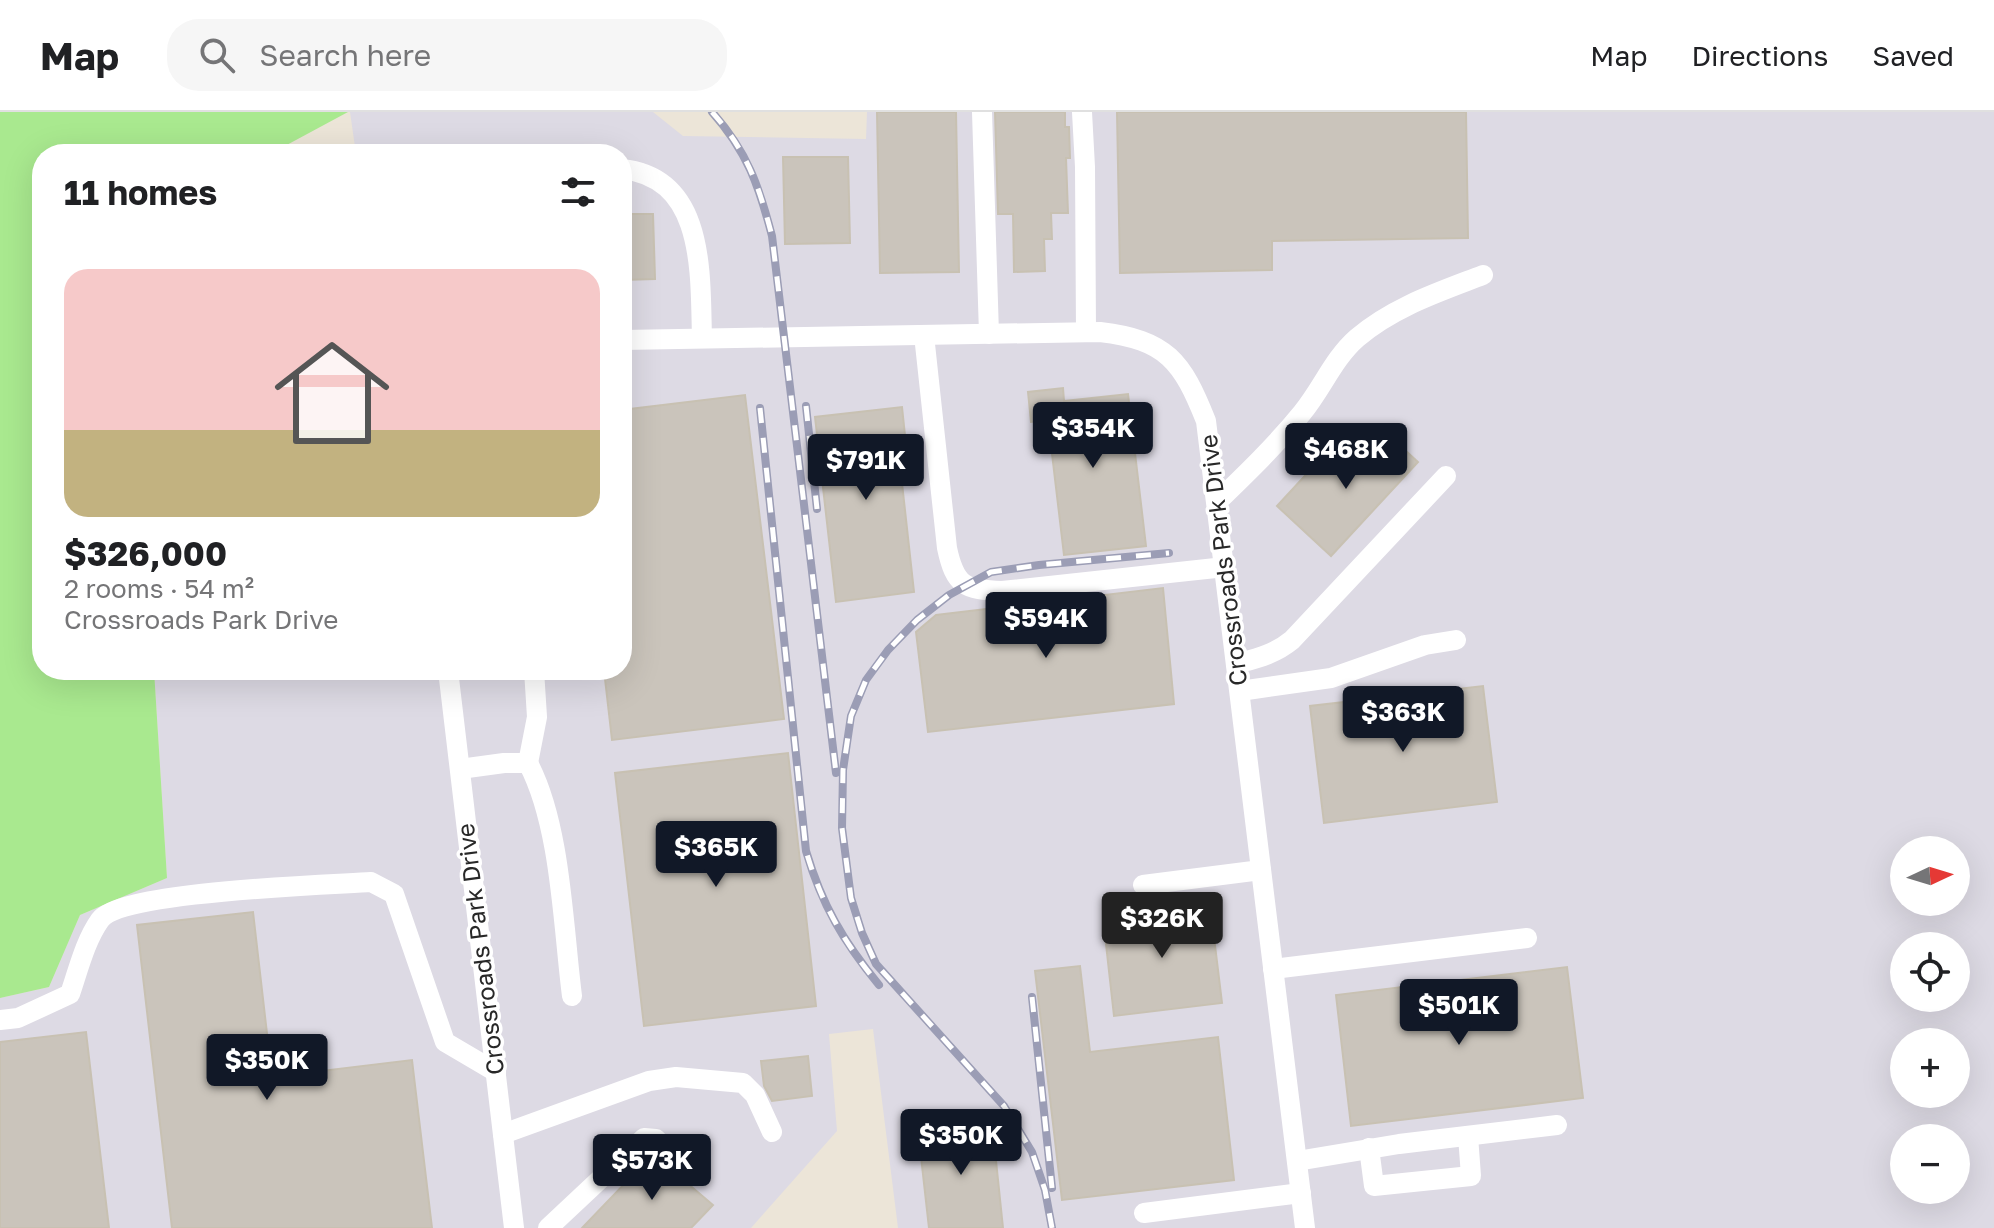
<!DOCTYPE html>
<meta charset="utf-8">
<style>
:root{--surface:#fff;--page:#f6f6f6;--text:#202124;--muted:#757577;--line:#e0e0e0;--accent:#111827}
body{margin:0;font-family:"Golos Text",sans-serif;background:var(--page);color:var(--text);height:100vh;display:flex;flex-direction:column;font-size:30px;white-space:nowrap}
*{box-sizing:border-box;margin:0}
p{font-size:26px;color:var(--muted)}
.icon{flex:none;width:44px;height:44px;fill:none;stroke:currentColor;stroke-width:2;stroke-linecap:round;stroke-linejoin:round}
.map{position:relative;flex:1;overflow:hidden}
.sheet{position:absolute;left:32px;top:32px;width:600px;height:536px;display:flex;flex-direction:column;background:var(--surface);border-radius:32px;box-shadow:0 8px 32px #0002}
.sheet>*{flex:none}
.needle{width:52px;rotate:86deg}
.tools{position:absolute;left:1890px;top:724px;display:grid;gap:16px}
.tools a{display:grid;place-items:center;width:80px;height:80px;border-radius:50%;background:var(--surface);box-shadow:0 8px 32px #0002;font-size:40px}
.price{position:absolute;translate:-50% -68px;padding:0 18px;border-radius:8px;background:var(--accent);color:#fff;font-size:26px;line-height:52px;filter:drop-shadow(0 2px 4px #0008)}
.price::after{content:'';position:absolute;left:50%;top:48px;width:24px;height:18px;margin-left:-12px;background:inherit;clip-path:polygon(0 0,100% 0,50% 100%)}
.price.on{background:#222;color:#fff}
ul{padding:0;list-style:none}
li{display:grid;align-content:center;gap:16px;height:424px;padding:0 32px}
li+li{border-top:2px solid var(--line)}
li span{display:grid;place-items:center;height:248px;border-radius:24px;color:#555}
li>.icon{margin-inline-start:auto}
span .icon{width:144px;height:144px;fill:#fffc;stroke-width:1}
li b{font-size:34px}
h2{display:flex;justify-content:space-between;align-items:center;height:96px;padding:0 32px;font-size:34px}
header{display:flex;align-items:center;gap:48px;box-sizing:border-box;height:112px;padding:0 40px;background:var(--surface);border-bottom:2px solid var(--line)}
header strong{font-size:38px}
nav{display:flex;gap:44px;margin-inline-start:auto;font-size:28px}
.search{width:560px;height:72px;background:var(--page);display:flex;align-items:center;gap:20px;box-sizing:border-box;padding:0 28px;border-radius:32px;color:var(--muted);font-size:30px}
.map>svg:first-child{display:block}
</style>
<header>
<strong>Map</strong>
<div class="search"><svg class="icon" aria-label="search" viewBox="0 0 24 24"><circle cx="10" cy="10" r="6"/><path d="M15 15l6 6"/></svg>Search here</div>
<nav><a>Map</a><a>Directions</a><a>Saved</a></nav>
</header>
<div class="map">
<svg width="1994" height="1116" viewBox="0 0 1994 1116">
<rect width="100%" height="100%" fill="#ece5d8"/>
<path fill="#dddae4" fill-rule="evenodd" d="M350,0h303l30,24 183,3 1,-27h1127v1116h-1096l-25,-199 -44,5 8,97 -86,97h-751v-230l49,-11 31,-72 87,-37 -13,-208h468v-516h-266zM1904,738h52v52h-52zM1904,834h52v52h-52zM1904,930h52v52h-52zM1904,1026h52v52h-52z"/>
<path fill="#a9e98f" d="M0,0h348l-78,42h-228v516h112l13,208 -87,37 -31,72 -49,11z"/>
<g fill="#cac4bb" stroke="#c8c1b2" stroke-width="2">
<path d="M877,0h79l3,160 -79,1z"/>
<path d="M995,0h70v15h4l1,31h-4l2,55h-17l1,26h-8l1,32 -31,1 -1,-58h-15z"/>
<path d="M1117,0h349l2,126 -196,3v29l-152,3z"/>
<path d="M783,45h65l2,86 -65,1z"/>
<path d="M622,102h31l2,65 -33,1z"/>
<path d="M1063,276l1,13 64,-7 18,152 -82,9 -16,-135 -17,2 -3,-30z"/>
<path d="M745,283l39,324 -172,21 -8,-70h18v-260z"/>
<path d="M902,295l6,57 -8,1 14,127 -78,10 -21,-185z"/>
<path d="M1381,316l37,34 -87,94 -54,-50 50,-54 18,16z"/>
<path d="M1163,476l11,116 -246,28 -12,-100 20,-17z"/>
<path d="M1483,574l14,116 -173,21 -14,-117z"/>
<path d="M788,641l28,253 -172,20 -29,-253z"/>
<path d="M1210,792l12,99 -108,13 -11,-99z"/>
<path d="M253,800l19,165 140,-17 20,168h-260l-35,-303z"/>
<path d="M1080,854l10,86 128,-15 16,143 -172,20 -27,-229z"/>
<path d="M1567,855l16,131 -232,28 -15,-131z"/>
<path d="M86,920l23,196h-109v-186z"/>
<path d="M808,944l4,40 -40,5 -8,-15 -3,-25z"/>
<path d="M992,1010l11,106h-74l-11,-98z"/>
<path d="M653,1042l60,51 -22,23h-109z"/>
</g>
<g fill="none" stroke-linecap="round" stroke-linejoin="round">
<g stroke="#fff" stroke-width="20">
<path d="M982,0l7,222"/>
<path d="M1082,0l3,55 1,165"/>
<path d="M622,57c84,9 78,105 80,169"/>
<path d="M924,223l23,213c8,38 18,42 55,43l223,-24"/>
<path d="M622,228l478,-8c67,8 82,29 106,89l99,807"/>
<path d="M1217,390c30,-29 59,-57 85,-89 20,-24 31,-54 55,-75 36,-31 82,-46 126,-63"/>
<path d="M1236,552c22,-6 39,-10 56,-24l154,-164"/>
<path d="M448,558l66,558"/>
<path d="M1240,579l91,-13 94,-33 31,-5"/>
<path d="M528,651l9,-46 -3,-47"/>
<path d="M460,657l44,-6h24c33,62 35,163 44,233"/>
<path d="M1143,773l118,-15"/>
<path d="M1273,857l254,-31"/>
<path d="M0,908l18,-2 52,-24c8,-23 15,-53 30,-74 21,-29 226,-35 271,-38l23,12 51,148 51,30"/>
<path d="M503,1022l146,-53 27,-4 67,6 12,12 17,37"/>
<path d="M1369,1036l5,38 97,-10 -3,-40"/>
<path d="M1297,1049l102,-17 158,-19"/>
<path d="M1144,1101l157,-20"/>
<path d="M548,1116l96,-90 12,1 33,31"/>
</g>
<g stroke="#9b9db5" stroke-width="8">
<g id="rail">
<path d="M712,0c35,39 47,74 60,124l64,537"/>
<path d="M806,294l11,103"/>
<path d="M760,296l46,443c16,54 37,90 73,134"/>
<path d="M1032,885l20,191"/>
<path d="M1052,1116l-7,-38 -13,-38 -28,-46 -128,-142 -14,-31 -11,-35 -9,-70 1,-58 8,-54 15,-36 22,-30 29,-30 32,-25 42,-23 48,-7 130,-12"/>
</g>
</g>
<use href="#rail" stroke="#fff" stroke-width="5" stroke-dasharray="15" stroke-linecap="butt"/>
</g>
<g text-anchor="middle" stroke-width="7" stroke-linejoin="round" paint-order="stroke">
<g font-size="24" fill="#282828" stroke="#fff">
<text transform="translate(1224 448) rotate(-97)" y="8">Crossroads Park Drive</text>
<text transform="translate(481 837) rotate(-97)" y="8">Crossroads Park Drive</text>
</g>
</g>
</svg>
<div class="tools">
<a><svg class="needle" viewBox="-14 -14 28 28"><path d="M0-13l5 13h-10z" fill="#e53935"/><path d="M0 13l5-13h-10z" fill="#757577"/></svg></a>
<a><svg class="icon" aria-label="locate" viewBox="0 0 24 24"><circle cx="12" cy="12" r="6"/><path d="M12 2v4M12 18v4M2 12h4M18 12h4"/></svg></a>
<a>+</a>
<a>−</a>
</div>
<b class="price" style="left:1093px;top:358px">$354K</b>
<b class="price" style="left:1346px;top:379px">$468K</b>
<b class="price" style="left:866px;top:390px">$791K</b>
<b class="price" style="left:1046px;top:548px">$594K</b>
<b class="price" style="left:1403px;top:642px">$363K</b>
<b class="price" style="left:716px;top:777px">$365K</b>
<b class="price on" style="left:1162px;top:848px">$326K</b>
<b class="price" style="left:1459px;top:935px">$501K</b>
<b class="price" style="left:267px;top:990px">$350K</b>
<b class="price" style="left:961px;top:1065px">$350K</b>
<b class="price" style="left:652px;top:1090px">$573K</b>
<section class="sheet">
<h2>11 homes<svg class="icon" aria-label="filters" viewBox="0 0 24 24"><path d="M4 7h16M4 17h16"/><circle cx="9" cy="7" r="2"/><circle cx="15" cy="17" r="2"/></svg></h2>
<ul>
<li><span style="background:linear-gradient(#f6c9c9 65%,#c2b280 0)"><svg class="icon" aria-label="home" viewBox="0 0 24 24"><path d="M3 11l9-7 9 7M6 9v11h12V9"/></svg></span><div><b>$326,000</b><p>2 rooms · 54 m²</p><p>Crossroads Park Drive</p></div></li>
</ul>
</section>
</div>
